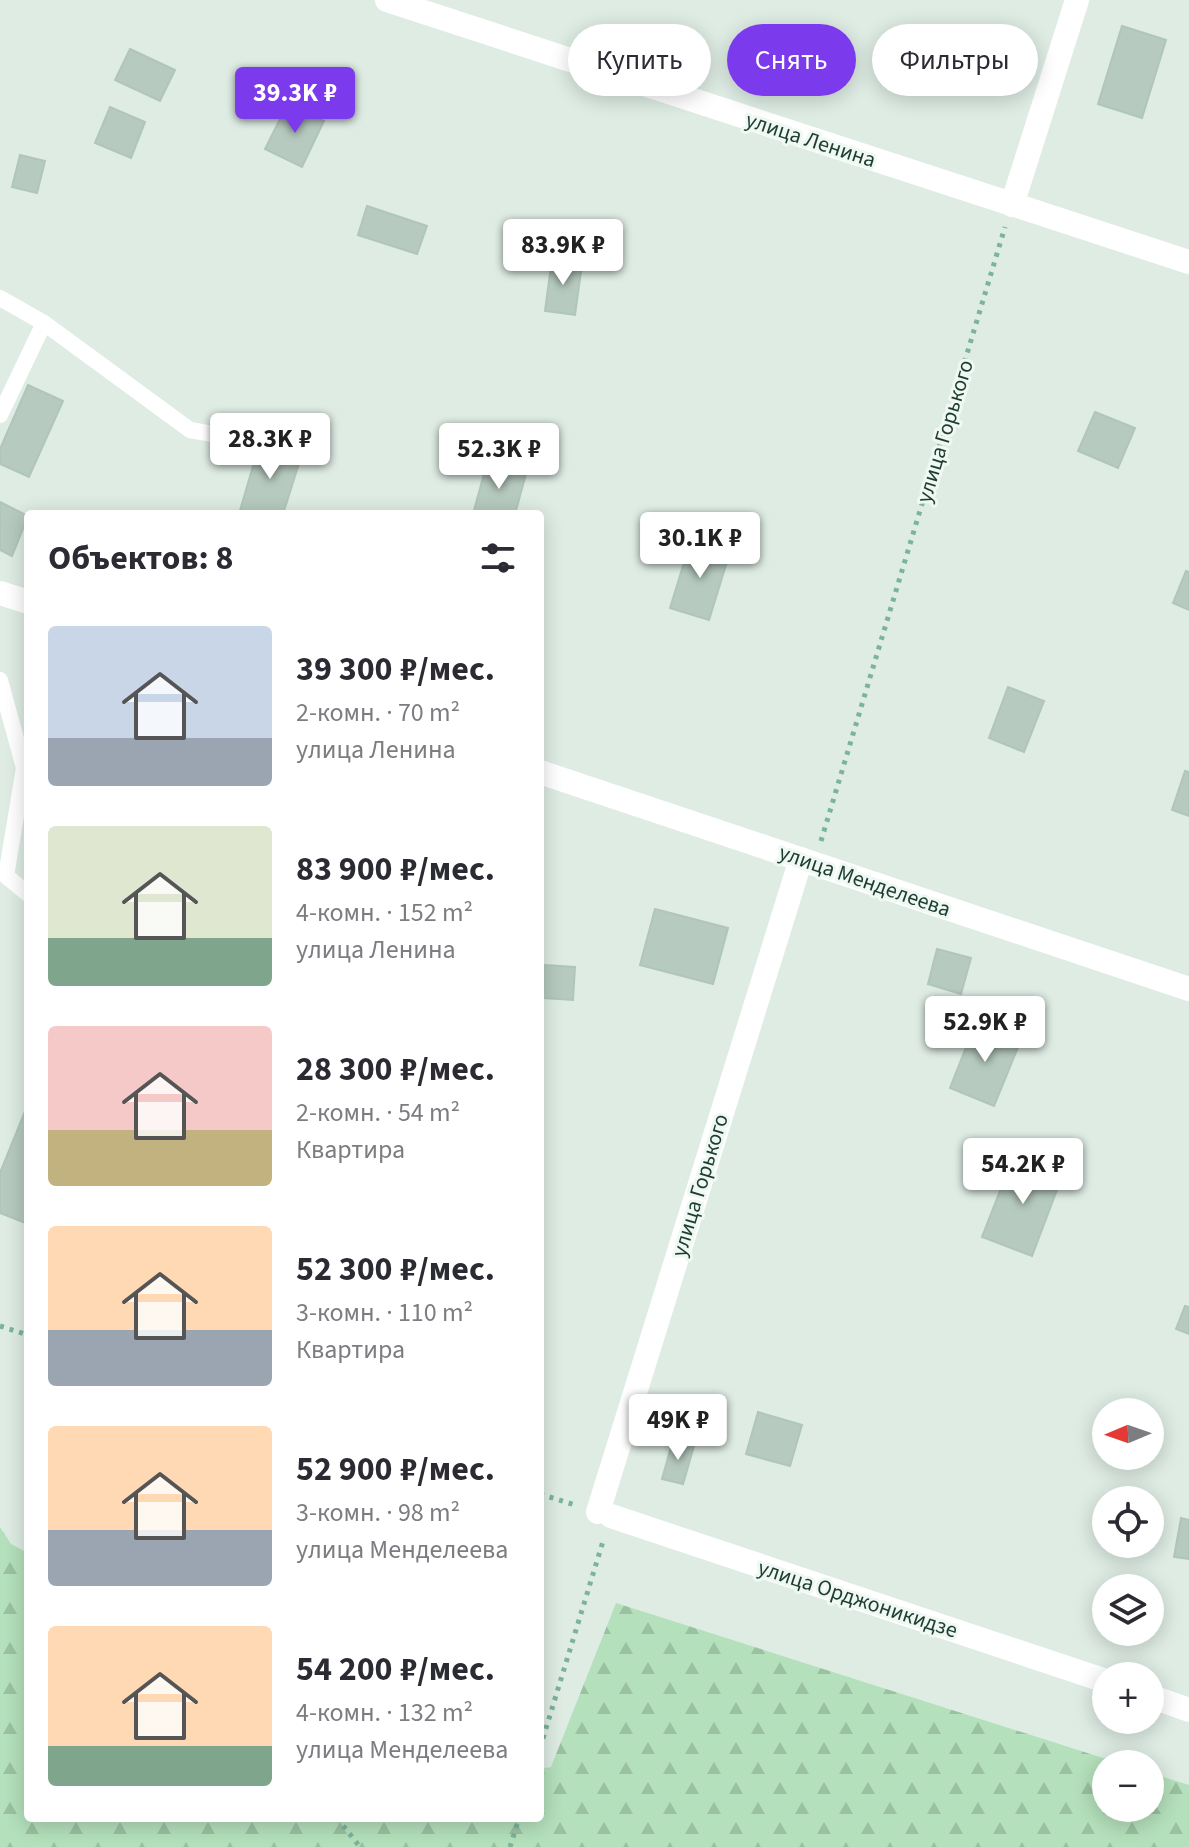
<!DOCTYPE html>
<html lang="ru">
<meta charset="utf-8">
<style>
:root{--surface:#fff;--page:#f7f7f7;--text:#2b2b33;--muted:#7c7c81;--accent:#7c3aed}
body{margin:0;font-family:"Source Sans 3",sans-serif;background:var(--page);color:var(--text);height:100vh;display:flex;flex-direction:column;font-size:30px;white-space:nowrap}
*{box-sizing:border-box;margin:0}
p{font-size:26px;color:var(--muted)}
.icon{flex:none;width:44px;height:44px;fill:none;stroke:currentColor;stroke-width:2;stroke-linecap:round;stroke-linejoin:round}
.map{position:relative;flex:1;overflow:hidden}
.side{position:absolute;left:24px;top:510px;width:520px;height:1312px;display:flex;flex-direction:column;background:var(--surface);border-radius:8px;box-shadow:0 4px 20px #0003}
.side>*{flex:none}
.hud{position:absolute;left:568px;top:24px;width:500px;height:72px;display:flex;gap:16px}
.needle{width:52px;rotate:268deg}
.tools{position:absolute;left:1092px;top:1398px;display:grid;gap:16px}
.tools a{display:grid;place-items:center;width:72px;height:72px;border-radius:50%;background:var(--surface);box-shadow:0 4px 20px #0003;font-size:40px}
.price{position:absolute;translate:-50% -68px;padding:0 18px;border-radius:8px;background:#fff;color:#222;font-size:26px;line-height:52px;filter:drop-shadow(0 2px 4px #0008)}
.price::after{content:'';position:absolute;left:50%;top:48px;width:24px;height:18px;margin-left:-12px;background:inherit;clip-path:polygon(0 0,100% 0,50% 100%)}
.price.selected{background:var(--accent);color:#fff}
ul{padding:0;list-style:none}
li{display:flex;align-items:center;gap:24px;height:200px;padding:0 24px}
li span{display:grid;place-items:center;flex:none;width:224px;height:160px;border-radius:8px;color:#555}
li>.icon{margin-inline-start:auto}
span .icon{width:96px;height:96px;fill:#fffc;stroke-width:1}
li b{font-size:34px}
h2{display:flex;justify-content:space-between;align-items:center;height:96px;padding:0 24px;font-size:34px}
.pill{padding:0 28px;border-radius:36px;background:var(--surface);box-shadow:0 4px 20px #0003;font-size:28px;line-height:72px}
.pill.selected{background:var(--accent);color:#fff}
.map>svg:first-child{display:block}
</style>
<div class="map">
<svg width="1189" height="1847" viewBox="0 0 1189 1847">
<defs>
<pattern id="forest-firs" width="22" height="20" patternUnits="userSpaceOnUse" patternTransform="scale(2)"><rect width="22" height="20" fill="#b4e0bb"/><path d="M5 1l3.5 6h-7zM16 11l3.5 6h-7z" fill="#9ac1a1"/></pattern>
</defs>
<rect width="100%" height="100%" fill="#deece4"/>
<path fill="url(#forest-firs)" d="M0,1527l11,17 17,9v265h512v-49l11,-2 65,-164 506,161h-16v44h44v-35l39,12v62h-1189z"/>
<g fill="#b6cabf" stroke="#b0c6ba" stroke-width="2">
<path d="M1122,26l44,14 -24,78 -44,-14z"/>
<path d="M130,49l45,21 -15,31 -45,-21z"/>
<path d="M288,103l36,18 -22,46 -37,-18z"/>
<path d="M110,107l35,15 -14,36 -36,-15z"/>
<path d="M20,155l25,6 -8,32 -25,-6z"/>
<path d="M367,206l60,20 -10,28 -59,-19z"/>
<path d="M552,259l30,5 -7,51 -30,-4z"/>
<path d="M28,385l35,16 -34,76 -29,-13v-15z"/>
<path d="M1095,412l40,16 -17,40 -40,-17z"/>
<path d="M260,442l42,12 -19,60h-44z"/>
<path d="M487,463l39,11 -11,40h-42z"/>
<path d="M0,502l28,14 -16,40 -12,-6z"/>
<path d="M691,540l39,12 -21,68 -39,-12z"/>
<path d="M1186,571l3,1v38l-16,-7z"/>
<path d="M1008,687l36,14 -20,51 -35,-14z"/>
<path d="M1185,771l4,1v44l-17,-6z"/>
<path d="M655,909l73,19 -15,56 -73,-19z"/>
<path d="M937,949l34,9 -10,36 -33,-10z"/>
<path d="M544,965l31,2 -2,33 -30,-2z"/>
<path d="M976,1022l45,18 -27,66 -44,-18z"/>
<path d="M28,1104v120l-28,-11v-40z"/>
<path d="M1014,1155l49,19 -31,82 -50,-19z"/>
<path d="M1185,1306l4,1v27l-13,-5z"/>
<path d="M758,1412l44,13 -12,41 -44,-12z"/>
<path d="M673,1440l21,6 -11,38 -21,-5z"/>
<path d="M1181,1518l8,2v39l-15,-2z"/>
</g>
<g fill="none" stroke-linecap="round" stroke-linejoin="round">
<g stroke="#7bb39b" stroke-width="5" stroke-dasharray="4 6" stroke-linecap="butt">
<path d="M821,841l184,-614"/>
<path d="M0,1326l28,9"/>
<path d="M540,1494l35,11"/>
<path d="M540,1748l64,-210"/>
<path d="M337,1818l23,29"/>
<path d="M510,1847l9,-29"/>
</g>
<g stroke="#fff" stroke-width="16">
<path d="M0,298l44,25"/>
<path d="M0,415l44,-92 146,107 34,6"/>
<path d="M0,680l24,88 -18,108 22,18"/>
</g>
<g stroke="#fff" stroke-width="24">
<path d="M1012,205l65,-205"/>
<path d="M0,593l28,9"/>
<path d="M540,772l649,217"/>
<path d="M598,1512l203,-653"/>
<path d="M611,1516l495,165"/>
<path d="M1150,1696l39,14"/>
</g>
<path stroke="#fff" stroke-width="24" d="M387,0l802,262"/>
</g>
<g text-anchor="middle" stroke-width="6" stroke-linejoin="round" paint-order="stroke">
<g font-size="22" fill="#1e3d31" stroke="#eff8f2">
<text transform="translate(811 139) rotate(18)" y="8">улица Ленина</text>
<text transform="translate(944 431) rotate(-73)" y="8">улица Горького</text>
<text transform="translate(865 880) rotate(19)" y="8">улица Менделеева</text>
<text transform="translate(699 1185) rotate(-73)" y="8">улица Горького</text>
<text transform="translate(858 1598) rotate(18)" y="8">улица Орджоникидзе</text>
</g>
</g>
</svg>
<div class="tools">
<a><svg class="needle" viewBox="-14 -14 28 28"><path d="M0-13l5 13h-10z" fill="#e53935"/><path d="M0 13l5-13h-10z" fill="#7c7c81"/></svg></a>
<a><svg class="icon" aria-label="locate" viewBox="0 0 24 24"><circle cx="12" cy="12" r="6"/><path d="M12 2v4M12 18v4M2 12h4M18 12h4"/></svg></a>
<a><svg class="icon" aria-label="layers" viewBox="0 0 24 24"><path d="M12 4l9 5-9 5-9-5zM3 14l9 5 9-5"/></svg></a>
<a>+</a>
<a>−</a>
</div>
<b class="price selected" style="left:295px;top:135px">39.3K ₽</b>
<b class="price" style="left:563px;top:287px">83.9K ₽</b>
<b class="price" style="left:270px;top:481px">28.3K ₽</b>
<b class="price" style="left:499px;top:491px">52.3K ₽</b>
<b class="price" style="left:700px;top:580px">30.1K ₽</b>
<b class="price" style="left:985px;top:1064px">52.9K ₽</b>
<b class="price" style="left:1023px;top:1206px">54.2K ₽</b>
<b class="price" style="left:678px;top:1462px">49K ₽</b>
<div class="hud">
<a class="pill">Купить</a>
<a class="pill selected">Снять</a>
<a class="pill">Фильтры</a>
</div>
<section class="side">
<h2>Объектов: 8<svg class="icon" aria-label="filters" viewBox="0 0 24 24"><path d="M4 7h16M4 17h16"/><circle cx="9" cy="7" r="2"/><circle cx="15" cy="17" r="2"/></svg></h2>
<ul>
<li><span style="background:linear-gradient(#c9d6e8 70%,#9aa5b1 0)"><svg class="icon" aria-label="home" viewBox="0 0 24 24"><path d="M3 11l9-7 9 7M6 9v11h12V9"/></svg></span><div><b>39 300 ₽/мес.</b><p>2-комн. · 70 m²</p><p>улица Ленина</p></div></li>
<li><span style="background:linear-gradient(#dfe7d0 70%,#7fa58c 0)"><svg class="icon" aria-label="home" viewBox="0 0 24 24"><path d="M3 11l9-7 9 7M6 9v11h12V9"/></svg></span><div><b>83 900 ₽/мес.</b><p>4-комн. · 152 m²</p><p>улица Ленина</p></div></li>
<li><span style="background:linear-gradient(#f6c9c9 65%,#c2b280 0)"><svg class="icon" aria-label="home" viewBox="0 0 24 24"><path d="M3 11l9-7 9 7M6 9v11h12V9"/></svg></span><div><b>28 300 ₽/мес.</b><p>2-комн. · 54 m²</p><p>Квартира</p></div></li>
<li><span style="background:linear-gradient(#ffd9b3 65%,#9aa5b1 0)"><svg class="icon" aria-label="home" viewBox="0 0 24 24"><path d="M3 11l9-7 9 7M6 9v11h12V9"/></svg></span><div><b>52 300 ₽/мес.</b><p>3-комн. · 110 m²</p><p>Квартира</p></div></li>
<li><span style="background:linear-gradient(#ffd9b3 65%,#9aa5b1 0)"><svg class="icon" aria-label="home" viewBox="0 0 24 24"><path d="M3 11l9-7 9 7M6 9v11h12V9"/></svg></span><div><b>52 900 ₽/мес.</b><p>3-комн. · 98 m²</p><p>улица Менделеева</p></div></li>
<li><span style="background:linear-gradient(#ffd9b3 75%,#7fa58c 0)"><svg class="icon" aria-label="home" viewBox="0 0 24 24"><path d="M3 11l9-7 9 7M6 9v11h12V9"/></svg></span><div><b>54 200 ₽/мес.</b><p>4-комн. · 132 m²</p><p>улица Менделеева</p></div></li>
</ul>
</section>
</div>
